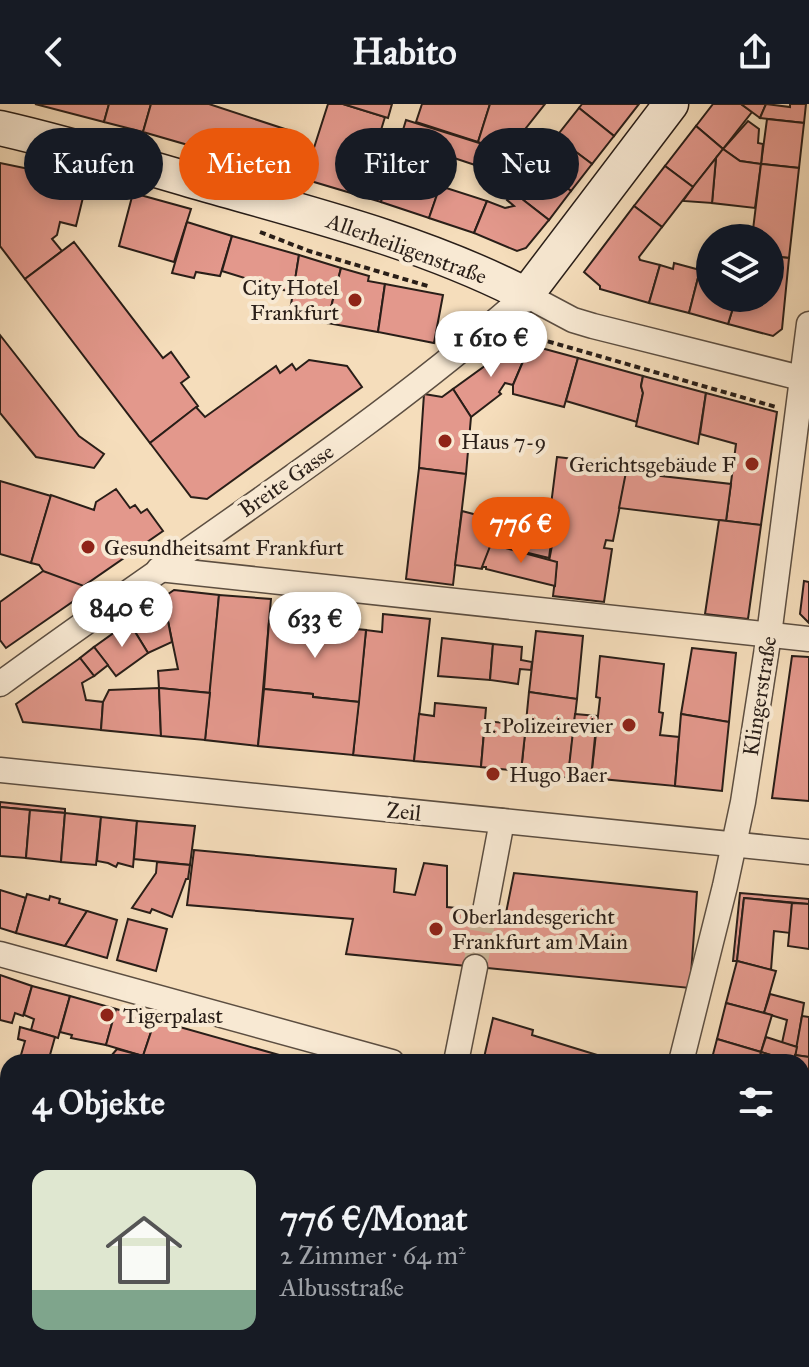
<!DOCTYPE html>
<html lang="de">
<meta charset="utf-8">
<style>
:root{--surface:#171b24;--page:#242831;--text:#f1f3f6;--muted:#9ea1a6;--accent:#ea580c}
body{margin:0;font-family:"IM FELL Great Primer",serif;background:var(--page);color:var(--text);height:100vh;display:flex;flex-direction:column;font-size:30px;white-space:nowrap}
*{box-sizing:border-box;margin:0}
p{font-size:26px;color:var(--muted)}
.icon{flex:none;width:44px;height:44px;fill:none;stroke:currentColor;stroke-width:2;stroke-linecap:round;stroke-linejoin:round}
.map{position:relative;flex:1;overflow:hidden}
.panel{position:absolute;left:0px;top:950px;width:810px;height:314px;display:flex;flex-direction:column;background:var(--surface);border-radius:24px 24px 0 0;box-shadow:0 4px 12px #0003}
.panel>*{flex:none}
.top-card{position:absolute;left:24px;top:24px;width:762px;height:72px;display:flex;gap:16px}
.tools{position:absolute;left:696px;top:120px;display:grid;gap:16px}
.tools a{display:grid;place-items:center;width:88px;height:88px;border-radius:50%;background:var(--surface);box-shadow:0 4px 12px #0003;font-size:40px}
.price{position:absolute;translate:-50% -68px;padding:0 18px;border-radius:28px;background:#fff;color:#222;font-size:26px;line-height:52px;filter:drop-shadow(0 2px 4px #0008)}
.price::after{content:'';position:absolute;left:50%;top:48px;width:24px;height:18px;margin-left:-12px;background:inherit;clip-path:polygon(0 0,100% 0,50% 100%)}
.price.selected{background:var(--accent);color:#fff}
ul{padding:0;list-style:none}
li{display:flex;align-items:center;gap:24px;height:200px;padding:0 32px}
li span{display:grid;place-items:center;flex:none;width:224px;height:160px;border-radius:16px;color:#555}
li>.icon{margin-inline-start:auto}
span .icon{width:96px;height:96px;fill:#fffc;stroke-width:1}
li b{font-size:34px}
h2{display:flex;justify-content:space-between;align-items:center;height:96px;padding:0 32px;font-size:34px}
.chip{padding:0 28px;border-radius:36px;background:var(--surface);box-shadow:0 4px 12px #0003;font-size:28px;line-height:72px}
.chip.selected{background:var(--accent);color:#fff}
header{display:flex;justify-content:space-between;align-items:center;height:104px;padding:0 32px;background:var(--surface);font-size:36px;font-weight:700}
.map>svg:first-child{display:block}
</style>
<header><svg class="icon" aria-label="back" viewBox="0 0 24 24"><path d="M15 5l-7 7 7 7"/></svg>Habito<svg class="icon" aria-label="share" viewBox="0 0 24 24"><path d="M12 15V3M7 8l5-5 5 5M5 13v7h14v-7"/></svg></header>
<div class="map">
<svg width="809" height="1263" viewBox="0 0 809 1263">
<rect width="100%" height="100%" fill="#f5ddbb"/>
<filter id="stains"><feTurbulence type="fractalNoise" baseFrequency=".0025" numOctaves="4"/><feColorMatrix values="0 0 0 0 .2 0 0 0 0 .09 0 0 0 0 .02 0 0 0 .5 -.17"/></filter>
<radialGradient id="worn" r=".72"><stop offset=".6" stop-color="#630" stop-opacity="0"/><stop offset="1" stop-color="#630" stop-opacity=".3"/></radialGradient>
<g fill="#e3988c" stroke="#291e18" stroke-width="2">
<path d="M35,0h74l-5,18z"/>
<path d="M109,0h42l-8,28 -39,-10z"/>
<path d="M151,0h58l85,28 -9,41 -142,-41z"/>
<path d="M328,0h15l42,13 -11,36 20,6 -13,43 -77,-23z"/>
<path d="M343,0h49l-4,14z"/>
<path d="M422,0h68l-12,38 -62,-20z"/>
<path d="M490,0h55l-38,48 -29,-10z"/>
<path d="M582,0h57l-25,32 -35,-28z"/>
<path d="M713,0h28l11,8 -29,37 -27,-23z"/>
<path d="M741,0h25l-6,14z"/>
<path d="M766,0l24,3v-3h16l-2,19 -44,-5z"/>
<path d="M579,4l35,28 -22,28 -36,-27z"/>
<path d="M767,15l37,4 -5,45 -38,-4z"/>
<path d="M406,16l86,27 -8,21 -84,-28z"/>
<path d="M748,17l11,8 -1,14 5,1 -2,20 -21,-3 -17,-12z"/>
<path d="M696,22l27,23 -30,38 -28,-21z"/>
<path d="M556,33l36,27 -21,27 -35,-27z"/>
<path d="M723,45l17,12 21,3 -6,44 -43,-5 4,-45z"/>
<path d="M716,54l-4,45 -29,-2 10,-14z"/>
<path d="M0,59l87,18 -11,45 -16,-4 -3,13 -5,4 10,12 -37,28 -25,-33z"/>
<path d="M536,60l35,27 -22,29 -36,-28z"/>
<path d="M761,60l38,4 -10,90 -19,-2v-18h-18z"/>
<path d="M665,62l28,21 -31,40 -28,-21z"/>
<path d="M390,66l50,16 -11,32 -48,-16z"/>
<path d="M440,82l47,15 -13,32 -45,-15z"/>
<path d="M513,88l36,28 -23,28 -9,3 -43,-18 13,-32 18,7 9,-2 -7,-6z"/>
<path d="M133,89l58,16 -17,53 -55,-16z"/>
<path d="M634,102l28,21 -23,30 1,3 20,5 -11,38 -49,-14v-3l-16,-14z"/>
<path d="M187,118l45,14 -12,40 -24,-4 -2,6 -22,-5z"/>
<path d="M232,132l67,19 -6,38 -71,-22z"/>
<path d="M74,138l89,116 8,-6 18,25 -8,6 17,23 -48,37 -125,-164z"/>
<path d="M707,139l3,1 -1,28 -9,-2z"/>
<path d="M299,151l42,13 -14,55 -38,-6z"/>
<path d="M770,152l19,2 -7,71 -9,7 -45,-12 8,-26h34z"/>
<path d="M674,159l26,7 -11,43 -40,-10 11,-38 13,4z"/>
<path d="M341,164l28,8 -1,5 17,3 -7,48 -51,-9z"/>
<path d="M710,165v29h26l-8,26 -39,-11 11,-43 9,2z"/>
<path d="M385,180l58,11 -9,48 -56,-11z"/>
<path d="M0,231l79,101 25,18 -10,14 -58,-11 -36,-44z"/>
<path d="M518,238l12,3 -17,40 -8,-2 -6,9 2,2 -30,23 -18,-28z"/>
<path d="M530,241l48,13 -14,49 -51,-13v-9z"/>
<path d="M578,254l65,18 -2,10 2,7 -6,29 -71,-21z"/>
<path d="M309,256l38,6 15,21 -155,112 -16,-2 -41,-54 46,-36 9,10 71,-51 4,7 12,-9 4,6z"/>
<path d="M643,272l63,17 -8,51 -62,-18 7,-33 -2,-7z"/>
<path d="M453,285l18,28 -5,57 -47,-6 5,-74 18,3z"/>
<path d="M706,289l71,19 -16,113 -35,-4 10,-77 -36,-10z"/>
<path d="M557,353l71,8 -15,76 -7,-1 -2,8 8,1 -8,53 -51,-6 4,-34 -8,-1 6,-31 -7,-1z"/>
<path d="M419,364l47,6 -13,111 -47,-6z"/>
<path d="M626,368l105,12 -5,37 -107,-13z"/>
<path d="M0,377l51,15 -20,67 -31,-9z"/>
<path d="M116,385l14,19 5,-3 6,8 6,-4 16,22 -81,56 -38,-15 -5,-7 -8,-2 20,-68 43,15 2,-8z"/>
<path d="M462,407l38,10 -18,48 -27,-4z"/>
<path d="M719,416l42,5 -13,94 -43,-5z"/>
<path d="M500,417l52,13 -3,24 -58,-14z"/>
<path d="M491,440l66,18 -2,24 -69,-17v-2h-4z"/>
<path d="M43,467l41,15 4,5 -82,57 -6,-8v-38z"/>
<path d="M804,477l5,1v41l-9,-9z"/>
<path d="M174,486l45,5 -9,98 -51,-5 -1,-17 20,-2 -10,-48 -10,-20z"/>
<path d="M219,491l52,4 -13,147 -53,-6z"/>
<path d="M158,497l10,20 4,21 -24,11 -19,-31z"/>
<path d="M383,510l47,5 -16,142 -61,-6 13,-125 16,2z"/>
<path d="M269,517l97,9 -7,72 -46,-5v-3l-49,-5z"/>
<path d="M129,518l19,31 -32,23 -22,-29z"/>
<path d="M536,527l47,5 -6,63 -48,-7z"/>
<path d="M442,534l51,6 -3,36 -52,-4z"/>
<path d="M493,540l29,3 -1,13 11,2 -1,8 -11,-1 -2,15 -28,-4z"/>
<path d="M94,543l14,18 -14,11 -14,-18z"/>
<path d="M692,544l44,5 -7,69 -48,-8z"/>
<path d="M600,552l64,8 -5,48 4,1 -3,22 19,2 -4,49 -84,-8 9,-80 -4,-1z"/>
<path d="M792,552l17,1v144l-37,-3z"/>
<path d="M80,554l14,18 -12,7 4,17 17,2 -2,28 -78,-8 -7,-18z"/>
<path d="M159,584l2,48 -60,-6 2,-28 6,-12z"/>
<path d="M159,584l51,5 -5,47 -44,-4z"/>
<path d="M264,585l49,5v3l46,5 -6,53 -95,-9z"/>
<path d="M529,588l48,7 -9,79 -47,-5z"/>
<path d="M435,599l51,5 -5,59 -67,-6 5,-47 15,2z"/>
<path d="M575,610l22,2 -6,62 -23,-2z"/>
<path d="M681,610l48,8 -7,69 -47,-5z"/>
<path d="M485,617l41,4 -5,46 -40,-4z"/>
<path d="M0,698l65,7v4l-65,-6z"/>
<path d="M0,703l30,3 -4,48 -26,-2z"/>
<path d="M30,706l35,3 -4,49 -35,-4z"/>
<path d="M65,709l36,4 -5,48 -35,-3z"/>
<path d="M101,713l36,4 -4,46 -15,-4 -2,4 -8,-4 -11,-2z"/>
<path d="M137,717l58,5 -5,39 -56,-6z"/>
<path d="M194,746l202,19 -2,23 21,3 9,-32 23,3v41l59,6 8,-40 183,19 -7,96 -344,-34 7,-35 -166,-14z"/>
<path d="M157,758l33,3 -2,14h-2l-14,38 -20,-8 -2,4 -18,-5 24,-35z"/>
<path d="M0,786l26,8 -10,35 -16,-5z"/>
<path d="M740,789l69,6v5l-65,-6 -7,63h-4z"/>
<path d="M27,790l22,6 1,-4 10,3 -1,4 28,8 -22,35 -49,-13z"/>
<path d="M744,794l48,5 -2,30 -16,-2 -3,39 -34,-9z"/>
<path d="M792,799l17,1v45l-21,-3z"/>
<path d="M87,807l30,9 -10,38 -42,-12z"/>
<path d="M128,815l39,10 -11,42 -39,-11z"/>
<path d="M737,857l39,10 -12,42 -38,-10z"/>
<path d="M0,871l32,11 -9,30 -8,-3 -3,10 -12,-3z"/>
<path d="M32,882l38,10 -12,42 -27,-8 3,-11 -10,-4z"/>
<path d="M770,890l34,9 -7,44 -15,-4 5,-23 -23,-7z"/>
<path d="M70,892l46,13 -10,36 -35,-7 1,-3 -12,-3z"/>
<path d="M726,899l46,12 -11,37 -44,-13z"/>
<path d="M116,905l39,11 -12,36 -37,-11z"/>
<path d="M802,912l7,1v40l-14,-2z"/>
<path d="M493,914l40,12 -1,5 88,27h-137z"/>
<path d="M155,916l149,42h-163z"/>
<path d="M20,923l35,10 -7,25h-29l6,-21 -7,-2z"/>
<path d="M766,933l31,10 -3,15 -33,-10z"/>
<path d="M717,935l44,13 -2,10h-48z"/>
<path d="M117,945l26,7 -2,6h-35z"/>
<path d="M761,948l31,10h-33z"/>
<path d="M795,951l14,2v25l-7,-1v-19h-8z"/>
<path d="M0,1003l8,8v51l-8,-8z"/>
<path d="M802,1036l7,3v38l-7,-3z"/>
<path d="M8,1195v61h69l8,5 -3,2h-77l-5,-5v-55z"/>
<path d="M199,1256h67l4,4 -2,3h-62z"/>
<path d="M274,1256h21l7,7h-29l-3,-3z"/>
<path d="M504,1256h135l5,7h-128z"/>
<path d="M710,1256h75l-2,7h-70l1,-5z"/>
</g>
<g fill="none" stroke-linecap="round" stroke-linejoin="round">
<path stroke="#ccb79a" stroke-width="24" stroke-dasharray="24 12" stroke-linecap="butt" d="M475,863l10,-56"/>
<g stroke="#5c4e41" stroke-width="27">
<g id="minor">
<path d="M159,465l650,70"/>
<path d="M0,580c175,-129 362,-245 526,-389l47,25 20,6 216,54"/>
<path d="M0,666l809,82"/>
<path d="M485,807l17,-90"/>
<path d="M0,850l392,108"/>
<path d="M456,958l19,-95"/>
<path d="M681,958l44,-176 18,-84 26,-167 40,-311"/>
<path d="M802,1098l7,2"/>
<path d="M451,1256l12,7"/>
<path d="M353,1263l3,-7"/>
<path d="M808,1263l1,-4"/>
</g>
</g>
<g stroke="#291e18" stroke-width="37">
<g id="secondary">
<path d="M0,24c71,16 141,38 211,58 107,30 216,58 315,109l145,-191"/>
<path d="M0,1110l8,8"/>
<path d="M144,1256l7,7"/>
</g>
</g>
<g stroke="#291e18" stroke-width="4" stroke-dasharray="6 4" stroke-linecap="butt">
<path d="M260,128l49,19 122,36"/>
<path d="M519,229l257,74"/>
</g>
<use href="#minor" stroke="#f8e9d3" stroke-width="24"/>
<use href="#secondary" stroke="#f8e9d3" stroke-width="34"/>
</g>
<g fill="#8f2418" stroke="#f8e9d3" stroke-width="3">
<circle cx="355" cy="196" r="8"/>
<circle cx="445" cy="337" r="8"/>
<circle cx="752" cy="360" r="8"/>
<circle cx="88" cy="443" r="8"/>
<circle cx="629" cy="621" r="8"/>
<circle cx="493" cy="670" r="8"/>
<circle cx="436" cy="825" r="8"/>
<circle cx="107" cy="911" r="8"/>
</g>
<g text-anchor="middle" stroke-width="8" stroke-linejoin="round" paint-order="stroke">
<g font-size="22" fill="#291e18" stroke="#f8e9d3">
<text transform="translate(407 144) rotate(20)" y="8">Allerheiligenstraße</text>
<text transform="translate(286 376) rotate(-35)" y="8">Breite Gasse</text>
<text transform="translate(759 592) rotate(-81)" y="8">Klingerstraße</text>
<text transform="translate(404 707) rotate(6)" y="8">Zeil</text>
</g>
<g font-size="22" fill="#291e18" stroke="#f8e9d3" text-anchor="start">
<text x="339" y="191" text-anchor="end">City Hotel<tspan x="339" dy="25">Frankfurt</tspan></text>
<text x="461" y="345">Haus 7-9</text>
<text x="736" y="368" text-anchor="end">Gerichtsgebäude F</text>
<text x="104" y="451">Gesundheitsamt Frankfurt</text>
<text x="613" y="629" text-anchor="end">1. Polizeirevier</text>
<text x="509" y="678">Hugo Baer</text>
<text x="452" y="820">Oberlandesgericht<tspan x="452" dy="25">Frankfurt am Main</tspan></text>
<text x="123" y="919">Tigerpalast</text>
</g>
</g>
<rect width="100%" height="100%" filter="url(#stains)"/>
<rect width="100%" height="100%" fill="url(#worn)"/>
</svg>
<div class="tools">
<a><svg class="icon" aria-label="layers" viewBox="0 0 24 24"><path d="M12 4l9 5-9 5-9-5zM3 14l9 5 9-5"/></svg></a>
</div>
<b class="price" style="left:491px;top:275px">1 610 €</b>
<b class="price selected" style="left:521px;top:461px">776 €</b>
<b class="price" style="left:122px;top:545px">840 €</b>
<b class="price" style="left:315px;top:556px">633 €</b>
<div class="top-card">
<a class="chip">Kaufen</a>
<a class="chip selected">Mieten</a>
<a class="chip">Filter</a>
<a class="chip">Neu</a>
</div>
<section class="panel">
<h2>4 Objekte<svg class="icon" aria-label="filters" viewBox="0 0 24 24"><path d="M4 7h16M4 17h16"/><circle cx="9" cy="7" r="2"/><circle cx="15" cy="17" r="2"/></svg></h2>
<ul>
<li><span style="background:linear-gradient(#dfe7d0 75%,#7fa58c 0)"><svg class="icon" aria-label="home" viewBox="0 0 24 24"><path d="M3 11l9-7 9 7M6 9v11h12V9"/></svg></span><div><b>776 €/Monat</b><p>2 Zimmer · 64 m²</p><p>Albusstraße</p></div></li>
</ul>
</section>
</div>
